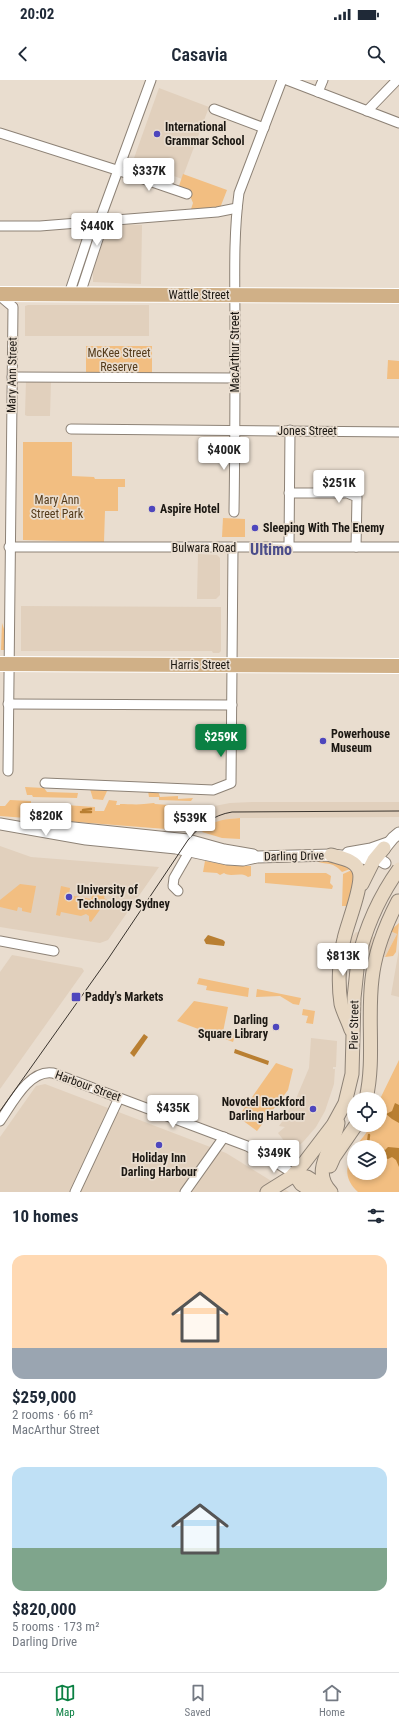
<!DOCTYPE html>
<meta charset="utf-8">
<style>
:root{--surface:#fff;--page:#f6f6f7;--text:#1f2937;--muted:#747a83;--line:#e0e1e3;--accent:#0b8043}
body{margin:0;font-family:"Roboto Condensed",sans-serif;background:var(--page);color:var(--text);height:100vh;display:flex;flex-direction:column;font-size:15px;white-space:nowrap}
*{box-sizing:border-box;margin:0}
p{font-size:13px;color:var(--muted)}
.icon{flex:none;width:22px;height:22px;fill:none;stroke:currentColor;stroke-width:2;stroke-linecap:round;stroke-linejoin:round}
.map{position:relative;height:1112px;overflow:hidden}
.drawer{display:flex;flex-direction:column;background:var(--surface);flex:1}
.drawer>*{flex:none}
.buttons{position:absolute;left:347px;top:1012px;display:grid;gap:8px}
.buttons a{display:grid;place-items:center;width:40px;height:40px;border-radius:50%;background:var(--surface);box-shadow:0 2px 6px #0003;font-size:20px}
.price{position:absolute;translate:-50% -34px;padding:0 9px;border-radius:4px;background:#fff;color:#222;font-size:13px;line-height:26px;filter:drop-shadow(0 1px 2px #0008)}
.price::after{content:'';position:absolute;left:50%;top:24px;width:12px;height:9px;margin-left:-6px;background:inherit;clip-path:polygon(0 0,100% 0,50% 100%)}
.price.active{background:var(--accent);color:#fff}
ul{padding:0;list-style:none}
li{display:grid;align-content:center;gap:8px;height:212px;padding:0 12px}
li span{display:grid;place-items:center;height:124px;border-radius:12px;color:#555}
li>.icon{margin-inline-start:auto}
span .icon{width:72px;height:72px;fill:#fffc;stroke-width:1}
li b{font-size:17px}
h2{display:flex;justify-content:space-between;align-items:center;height:48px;padding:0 12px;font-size:17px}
.status{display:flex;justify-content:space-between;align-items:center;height:28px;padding:0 20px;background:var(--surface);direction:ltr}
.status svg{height:11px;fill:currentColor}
header{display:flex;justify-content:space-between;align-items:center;height:52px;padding:0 12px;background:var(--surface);font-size:18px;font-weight:600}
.tabs{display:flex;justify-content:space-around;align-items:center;height:56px;border-top:1px solid var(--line);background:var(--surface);font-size:11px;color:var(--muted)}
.tabs a{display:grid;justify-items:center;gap:2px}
.tabs .active{color:var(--accent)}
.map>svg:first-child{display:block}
</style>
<div class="status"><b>20:02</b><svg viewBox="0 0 49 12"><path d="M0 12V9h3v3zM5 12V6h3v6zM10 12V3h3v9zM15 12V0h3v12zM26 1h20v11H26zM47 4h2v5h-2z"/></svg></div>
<header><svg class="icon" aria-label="back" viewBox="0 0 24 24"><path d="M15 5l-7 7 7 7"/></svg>Casavia<svg class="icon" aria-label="search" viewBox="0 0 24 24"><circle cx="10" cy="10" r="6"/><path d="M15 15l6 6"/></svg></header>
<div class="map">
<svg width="399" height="1112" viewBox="0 0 399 1112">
<rect width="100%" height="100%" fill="#e9ddcf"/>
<g fill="#e1d0bd">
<path d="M159,8l50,19 -27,72 -49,-18z"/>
<path d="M107,144l35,1 -1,59 -48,-2v-18z"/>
<path d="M28,225h121v31h-124v-30z"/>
<path d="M26,300l25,1 -1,35h-23l-2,-1z"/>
<path d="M198,474l19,1 3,3v37l-4,4h-19z"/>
<path d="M21,526l200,1v44l-2,2h-6l-1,-2h-191z"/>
<path d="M252,722h147v15l-159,1 -12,1 -21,7 -5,6 -17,-4 14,-19 31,-6z"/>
<path d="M0,766l31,11 128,10 -51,73 -8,3 -100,-16z"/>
<path d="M390,851l7,3 -12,23 -13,-1 1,-3 -25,-5 1,-7 7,-9 29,8z"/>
<path d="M399,869v48l-8,-2z"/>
<path d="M12,875l70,13 2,3 -84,118v-117z"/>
<path d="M311,958l26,3 -1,26h-3v2h2l-1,15 -9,27 -9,16 -13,15 -11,9 -14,-18 7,-6 -6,-1 5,-7 -1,-1 12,-17 14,-33z"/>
<path d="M45,1004l181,69 63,39h-289v-55l36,-51z"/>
</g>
<g fill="#f2be81">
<path d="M183,94l44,16 -7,18 -29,1 2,-6 -5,-12 -9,-5z"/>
<rect x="86" y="266" width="66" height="27"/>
<path d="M388,280l11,1v18h-12z"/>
<path d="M23,362h49v34l22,1 1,2h30v8h-7v24h-13l-1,31 -81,-2z"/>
<path d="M223,438l22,1v18h-23z"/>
<path d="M2,543l4,12v15h-5z"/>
<path d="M25,707l19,1 3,4 31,1 -1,5 -44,-1 -1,-2h-5z"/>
<path d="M90,709l17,2 -4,9 -10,-1z"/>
<path d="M148,711h10l2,6 18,-1v3l15,-1 -2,3 -32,-1v-3h-10z"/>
<path d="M10,720l21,1v6l14,1 5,-4 45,3v4h9l5,-11 8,1 -1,4h4v-1c7,0 17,1 24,0 4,0 6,-1 10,-1l1,1 27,2v10l-2,5 -4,-1 -1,3 -9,6 -166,-13v-10h5z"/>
<path d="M240,738v21l-18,-1 -20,-6c9,-12 24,-13 38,-14z"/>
<path d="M314,780l17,1 22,7 -11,4c-10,-12 -18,-6 -28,-12z"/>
<path d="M205,781l28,5h18v10l-3,1c-7,-6 -17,1 -24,-4l-4,2 -3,-2 -14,-1z"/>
<path d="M354,789l4,3 -8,34h-8l1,-32z"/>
<path d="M265,793h61l5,3 -1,7 3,3 -1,3 -67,-6z"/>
<path d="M20,804l16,2 -5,27 -9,-2v-3l-4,-1 -1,4 -17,-4v-7z"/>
<path d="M61,806l9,2 -1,7 22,4 2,-7 12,3 -1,3 3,2 -16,22 -2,-1v-5l-3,-2 -5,2 -20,-4 -1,4 -4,-1z"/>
<path d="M399,843l-3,29 -3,4 -8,1 12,-23 -7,-3z"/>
<path d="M199,898l50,10 -1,9 -42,-7 1,-4 -10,-2z"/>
<path d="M257,909l44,9 -2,7 -6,-1 -13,-8 -24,1z"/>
<path d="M194,921l34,6 -5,25 12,4 -2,6 -56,-21z"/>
<path d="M303,929l12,2 -2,13 -7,-1 2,-7 -6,-1z"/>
<path d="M399,980v132h-41c-13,-12 -14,-25 -4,-39v20h26v-26h-24c4,-8 11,-13 15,-22h9v-26z"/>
<path d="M276,983l17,6 -5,21 -31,41 -19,-14z"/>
</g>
<g fill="#b97f32">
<path d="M208,855l15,5 2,2 -1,4 -18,-2 -2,-4z"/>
<path d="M144,954l4,3 -14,20 -4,-4z"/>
<path d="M235,969l34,12 -1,4 -34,-12z"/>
<path d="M395,1023l4,2v18l-7,-4 -6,-5 6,-3z"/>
<path d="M388,1067l11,1v19l-3,-7 -4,-3 -4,2 -5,-2 -3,-9 5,2z"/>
</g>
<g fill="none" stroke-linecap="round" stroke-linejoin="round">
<g stroke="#b97f32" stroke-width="2.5">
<path d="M83,730l8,-1"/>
<path d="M81,732h10"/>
<path d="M369,1055l-1,8 8,4"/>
</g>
<g stroke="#8d8276" stroke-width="11">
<g id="minor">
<path d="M287,0l112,43"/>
<path d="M318,12l5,-12"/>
<path d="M214,29l50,19"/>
<path d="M367,31l30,-31"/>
<path d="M0,53l126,40 61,21"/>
<path d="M0,146h40l177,-14 20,-4"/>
<path d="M91,150l8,-8 52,-142"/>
<path d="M69,214l23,-69"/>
<path d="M80,214l20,-61 -1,-11"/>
<path d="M0,216l13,11 -5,464"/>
<path d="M12,297l223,1"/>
<path d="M71,349l328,3"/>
<path d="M289,413h58l10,4 -1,50"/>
<path d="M234,432c1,-61 1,-121 1,-182 0,-46 -2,-93 4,-137l43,-113"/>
<path d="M9,467h390"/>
<path d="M289,467l1,-117"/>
<path d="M8,624l224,1"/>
<path d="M45,703l168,7 18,-7 2,-235"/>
<path d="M178,811l-5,-5 1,-8 19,-33"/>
<path d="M0,861l54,10"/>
<path d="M0,1041c12,-17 29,-52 53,-48l194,73 22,12 25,16"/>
<path d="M75,1112l44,-94"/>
<path d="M185,1112l39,-55"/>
</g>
</g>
<g stroke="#8d8276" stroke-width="13">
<g id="tertiary">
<path d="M0,744l86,15 90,9 51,11 16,1 14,-3 74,-2 49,5 5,3"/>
<path d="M45,745l143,15 36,10 29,5"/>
<path d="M384,769l9,-11 6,-5"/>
<path d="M348,773l23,-4 17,-6"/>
</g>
</g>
<g stroke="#8d8276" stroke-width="15">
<g id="secondary">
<path d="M331,775c10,3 25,5 28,16 5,13 -12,53 -15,68 -5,20 -6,45 -3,65 2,8 7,17 10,26"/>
<path d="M362,804l12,-24 10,-12"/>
<path d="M366,1019c9,-39 1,-80 6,-120 3,-28 13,-53 26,-78"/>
<path d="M330,1086l4,-9 22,-32"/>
<path d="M294,1094l13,3 21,13"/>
<path d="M294,1094l7,10 12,8"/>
<path d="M267,1112l24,-15 13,-14 29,-38 12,-22 7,-29 2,-76 4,-38"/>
<path d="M331,1112c-22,-22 4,-46 7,-69"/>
</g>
</g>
<g stroke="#fff" stroke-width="16">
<g id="primary">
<path d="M0,214l399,2"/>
<path d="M0,584l399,2"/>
</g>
</g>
<use href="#minor" stroke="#fff" stroke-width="9"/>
<use href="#tertiary" stroke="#fff" stroke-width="11"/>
<use href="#secondary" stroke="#e8d8c3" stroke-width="13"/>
<use href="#primary" stroke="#d0b087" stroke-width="14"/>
<path stroke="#3a342e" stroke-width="1" d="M0,1031l108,-152 80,-119c12,-14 25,-25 44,-28l167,-1"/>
<g stroke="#8d8276" stroke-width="15" stroke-linecap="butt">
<path id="secondary-bridge" d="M358,880c8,-34 21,-63 41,-91"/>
</g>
<use href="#secondary-bridge" stroke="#e8d8c3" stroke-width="13"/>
</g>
<g fill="#4e46bd" stroke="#e9ddcf" stroke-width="1.5">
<circle cx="157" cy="54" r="4"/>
<circle cx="152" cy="429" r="4"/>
<circle cx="255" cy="448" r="4"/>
<circle cx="323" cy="661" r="4"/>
<circle cx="69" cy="817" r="4"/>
<rect x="71" y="912" width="10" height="10" rx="2"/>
<circle cx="276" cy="947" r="4"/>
<circle cx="313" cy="1029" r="4"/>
<circle cx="159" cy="1065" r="4"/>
</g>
<g text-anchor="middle" stroke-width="3.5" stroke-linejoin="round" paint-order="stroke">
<g font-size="12" font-weight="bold" fill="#1b1712" stroke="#e9ddcf" text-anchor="start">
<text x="165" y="51">International<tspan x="165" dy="14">Grammar School</tspan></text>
<text x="160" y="433">Aspire Hotel</text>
<text x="263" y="452">Sleeping With The Enemy</text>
<text x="331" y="658">Powerhouse<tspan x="331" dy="14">Museum</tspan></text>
<text x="77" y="814">University of<tspan x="77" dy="14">Technology Sydney</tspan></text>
<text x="85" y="921">Paddy's Markets</text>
<text x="268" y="944" text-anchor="end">Darling<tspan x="268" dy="14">Square Library</tspan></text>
<text x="305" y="1026" text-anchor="end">Novotel Rockford<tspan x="305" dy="14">Darling Harbour</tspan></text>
<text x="159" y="1082" text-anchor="middle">Holiday Inn<tspan x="159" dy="14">Darling Harbour</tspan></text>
</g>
<g font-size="12" fill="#1b1712" stroke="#e9ddcf">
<text x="199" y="219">Wattle Street</text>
<text transform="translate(235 272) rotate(-90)" y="4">MacArthur Street</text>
<text transform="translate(12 295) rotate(-89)" y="4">Mary Ann Street</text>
<text x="307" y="355">Jones Street</text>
<text x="204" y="472">Bulwara Road</text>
<text x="200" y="589">Harris Street</text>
<text transform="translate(294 776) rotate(-1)" y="4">Darling Drive</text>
<text transform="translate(354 945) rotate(-89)" y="4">Pier Street</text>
<text transform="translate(88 1006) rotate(20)" y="4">Harbour Street</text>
</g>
<g font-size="12" fill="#543b1b" stroke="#e9ddcf">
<text x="119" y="277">McKee Street<tspan x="119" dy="14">Reserve</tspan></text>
<text x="57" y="424">Mary Ann<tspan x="57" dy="14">Street Park</tspan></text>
</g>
<g font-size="16" font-weight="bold" fill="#4b4d8a" stroke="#e9ddcf">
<text x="271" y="475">Ultimo</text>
</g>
</g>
</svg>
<div class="buttons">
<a><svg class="icon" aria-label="locate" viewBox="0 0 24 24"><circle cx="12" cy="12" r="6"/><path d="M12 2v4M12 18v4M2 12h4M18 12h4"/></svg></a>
<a><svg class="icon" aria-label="layers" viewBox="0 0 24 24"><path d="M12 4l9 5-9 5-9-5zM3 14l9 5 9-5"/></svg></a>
</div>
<b class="price" style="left:149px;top:112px">$337K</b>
<b class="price" style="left:97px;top:167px">$440K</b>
<b class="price" style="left:224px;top:391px">$400K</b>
<b class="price" style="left:339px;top:424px">$251K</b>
<b class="price active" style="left:221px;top:678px">$259K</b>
<b class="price" style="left:46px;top:757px">$820K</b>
<b class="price" style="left:190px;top:759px">$539K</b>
<b class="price" style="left:343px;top:897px">$813K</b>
<b class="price" style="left:173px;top:1049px">$435K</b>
<b class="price" style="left:274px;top:1094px">$349K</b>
</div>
<section class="drawer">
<h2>10 homes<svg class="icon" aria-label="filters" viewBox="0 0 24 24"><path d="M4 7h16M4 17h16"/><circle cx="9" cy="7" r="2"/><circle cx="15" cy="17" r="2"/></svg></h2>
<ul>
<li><span style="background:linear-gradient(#ffd9b3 75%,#9aa5b1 0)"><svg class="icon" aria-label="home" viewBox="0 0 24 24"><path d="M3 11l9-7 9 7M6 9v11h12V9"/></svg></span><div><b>$259,000</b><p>2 rooms · 66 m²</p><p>MacArthur Street</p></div></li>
<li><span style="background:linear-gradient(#bfe0f5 65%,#7fa58c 0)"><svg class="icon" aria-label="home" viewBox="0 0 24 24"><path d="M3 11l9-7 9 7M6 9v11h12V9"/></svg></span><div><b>$820,000</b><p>5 rooms · 173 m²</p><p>Darling Drive</p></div></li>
</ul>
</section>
<nav class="tabs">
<a class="active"><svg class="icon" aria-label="map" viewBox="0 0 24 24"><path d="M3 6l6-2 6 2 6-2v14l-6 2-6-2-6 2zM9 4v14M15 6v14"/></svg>Map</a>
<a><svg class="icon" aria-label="saved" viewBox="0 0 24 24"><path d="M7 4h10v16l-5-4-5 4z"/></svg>Saved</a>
<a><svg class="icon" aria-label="home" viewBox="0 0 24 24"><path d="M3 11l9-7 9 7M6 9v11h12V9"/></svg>Home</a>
</nav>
